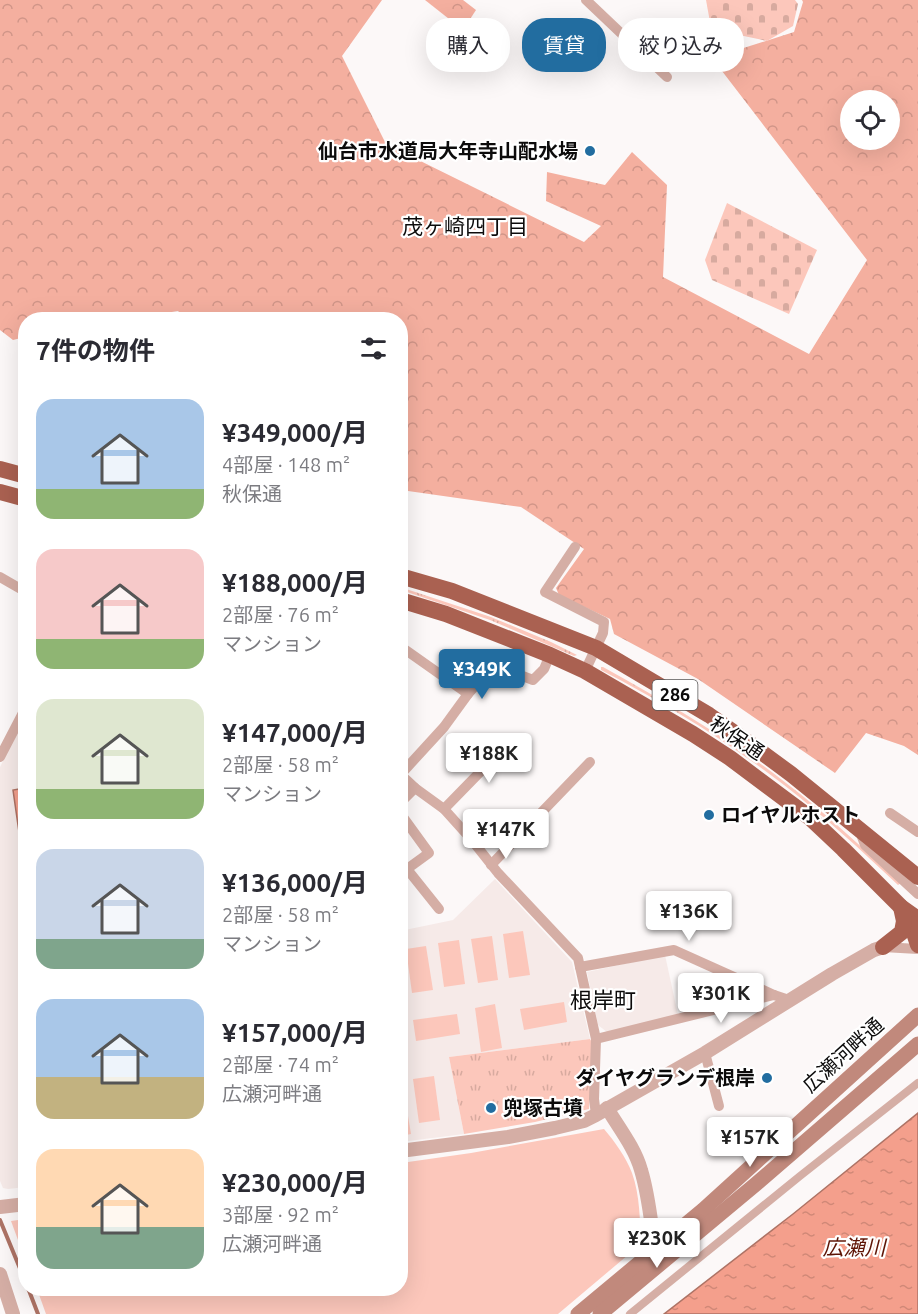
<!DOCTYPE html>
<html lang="ja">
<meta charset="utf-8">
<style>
:root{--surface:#fff;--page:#f2f2f3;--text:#2b2b33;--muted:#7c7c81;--accent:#226da0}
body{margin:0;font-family:Ubuntu,"Noto Sans JP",sans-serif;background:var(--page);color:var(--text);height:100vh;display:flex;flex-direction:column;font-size:22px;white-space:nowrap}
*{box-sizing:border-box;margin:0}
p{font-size:20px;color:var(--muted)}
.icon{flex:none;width:33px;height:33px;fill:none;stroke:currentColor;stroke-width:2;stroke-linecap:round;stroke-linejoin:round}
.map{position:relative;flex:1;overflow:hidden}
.drawer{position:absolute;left:18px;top:312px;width:390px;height:984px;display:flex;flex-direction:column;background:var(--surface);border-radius:24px;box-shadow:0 6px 24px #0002}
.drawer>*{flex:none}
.hud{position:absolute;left:426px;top:18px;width:402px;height:54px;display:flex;gap:12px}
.fabs{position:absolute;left:840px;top:90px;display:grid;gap:12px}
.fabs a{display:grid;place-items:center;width:60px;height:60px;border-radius:50%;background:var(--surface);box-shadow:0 6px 24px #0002;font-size:30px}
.price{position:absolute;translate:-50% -51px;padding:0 14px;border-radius:6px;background:#fff;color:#222;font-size:20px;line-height:39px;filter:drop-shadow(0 2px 3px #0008)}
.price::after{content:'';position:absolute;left:50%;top:36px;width:18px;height:14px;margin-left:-9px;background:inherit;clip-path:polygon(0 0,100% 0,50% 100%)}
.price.active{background:var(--accent);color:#fff}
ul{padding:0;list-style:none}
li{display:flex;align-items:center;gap:18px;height:150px;padding:0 18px}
li span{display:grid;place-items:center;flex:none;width:168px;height:120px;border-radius:18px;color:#555}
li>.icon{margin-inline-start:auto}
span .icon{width:72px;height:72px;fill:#fffc;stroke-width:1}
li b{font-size:26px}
h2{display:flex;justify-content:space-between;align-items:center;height:72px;padding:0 18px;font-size:26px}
.tag{padding:0 21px;border-radius:24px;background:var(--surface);box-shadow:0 6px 24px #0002;font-size:21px;line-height:54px}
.tag.active{background:var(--accent);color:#fff}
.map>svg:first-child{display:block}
</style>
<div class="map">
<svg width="918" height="1314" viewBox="0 0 918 1314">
<defs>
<pattern id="grass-tufts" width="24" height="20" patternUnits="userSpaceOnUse" patternTransform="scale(1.5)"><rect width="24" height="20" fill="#fcc7bb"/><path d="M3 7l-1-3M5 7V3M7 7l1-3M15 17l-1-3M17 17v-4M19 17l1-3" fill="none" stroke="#d7aa9f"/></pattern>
<pattern id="forest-crowns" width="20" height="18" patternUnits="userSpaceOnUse" patternTransform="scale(1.5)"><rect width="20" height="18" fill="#f4af9f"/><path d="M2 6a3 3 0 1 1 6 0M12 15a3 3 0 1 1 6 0" fill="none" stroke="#d09588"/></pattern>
<pattern id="cemetery-stones" width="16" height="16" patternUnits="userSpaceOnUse" patternTransform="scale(1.5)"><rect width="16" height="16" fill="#fcc7bb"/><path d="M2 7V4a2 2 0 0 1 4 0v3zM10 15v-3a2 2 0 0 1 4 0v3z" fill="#d7aa9f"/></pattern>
<pattern id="water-ripples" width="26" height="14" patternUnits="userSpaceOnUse" patternTransform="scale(1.5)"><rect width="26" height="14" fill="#f49f8c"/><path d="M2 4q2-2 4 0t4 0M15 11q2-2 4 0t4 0" fill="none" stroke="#d08877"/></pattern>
</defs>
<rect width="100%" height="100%" fill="#fcf8f8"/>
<g fill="#f6eae8">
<path d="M17,733h8v454l-17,2 -5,-1 -3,-7v-414z"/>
<path d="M495,879l77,83 18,77 -141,18 15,77 -63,8 -1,-211 53,-11z"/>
<path d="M665,955l13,60 -71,17 -9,-7 -11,-53z"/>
</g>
<g fill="url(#grass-tufts)">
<path d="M400,587l91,30 60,25 26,13 -3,1 -84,-36 -89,-30z"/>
<path d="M601,667h2c63,35 126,71 183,116 40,30 77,66 115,100l-3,2c-36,-34 -74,-69 -114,-100 -57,-44 -119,-82 -183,-115z"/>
<path d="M590,1039l3,5 -4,65 -54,13 -71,12 -15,-77z"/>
</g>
<g fill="url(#forest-crowns)" fill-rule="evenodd">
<path d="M0,0h382l-40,56 44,88 198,98 17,-16 -55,-25 1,-29 58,13 27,-33 35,33 -4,92 146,77 58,-94 -155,-202 82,-26 9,-30 -1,-2h116v755l-14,-9 -38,-13 -31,40 -137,-94 -84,-45 -4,-15 -51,-24 -3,-7 28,-39 -63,-42 -120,-17 -1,-170h-213l-9,-9 -50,8 -102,1 -1,17 -12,3 -13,-10zM850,100h40v40h-40z"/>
<path d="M425,0h38l13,10 -13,20z"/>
</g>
<g fill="url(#cemetery-stones)">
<path d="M706,0h89l3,4 -5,22 -26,15 -28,-6 -29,-13z"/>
<path d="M727,203l90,47 -28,64 -77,-34 -7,-20z"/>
</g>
<g fill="#fcc7bb">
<path d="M523,931l7,44 -21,3 -6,-44z"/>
<path d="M492,936l6,44 -20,3 -7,-44z"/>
<path d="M459,940l6,44 -21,3 -6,-44z"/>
<path d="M426,946l7,44 -21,3 -6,-44z"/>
<path d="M564,1002l3,20 -43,8 -4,-21z"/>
<path d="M495,1004l7,44 -21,4 -6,-44z"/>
<path d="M457,1014l3,20 -44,7 -3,-21z"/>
<path d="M434,1076l6,44 -21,3 -6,-44z"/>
<path d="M401,1092h3l7,42 -10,2z"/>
<path d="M604,1129c11,13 22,28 28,44 8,22 8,49 9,71l-83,70h-512l-9,-25 363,-1 1,-125 70,-10z"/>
<path d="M25,1219h1l-1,40 -14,-38z"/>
</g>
<g fill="url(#water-ripples)" stroke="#ae7365" stroke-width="1.5">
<path d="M25,788v50l-5,1 -7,-49z"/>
<path d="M918,1113v201h-254l129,-100z"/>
</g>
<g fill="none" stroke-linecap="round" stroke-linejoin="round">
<g stroke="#ae7365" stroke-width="4">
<path d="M0,1220l26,63"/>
<path d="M28,1288l10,26"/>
</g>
<path stroke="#d5aea5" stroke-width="8" d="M630,1314l170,-138 118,-93"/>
<g stroke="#d5aea5" stroke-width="10">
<path d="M586,0l81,77"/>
<path d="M575,547l-30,45 59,30 -1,11 -18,38"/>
<path d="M0,577l26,15"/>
<path d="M400,646l68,48"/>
<path d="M0,757l26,-50"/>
<path d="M400,774l15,14 29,21 27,30 27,34 80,85 18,81 -2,60 2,16"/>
<path d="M401,774l43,-47 24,-33 26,-29 39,15 11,-11 6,-14"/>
<path d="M400,803l15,-15"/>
<path d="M444,809l39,-40 -13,-18"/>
<path d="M400,813l29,40 -22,16 32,40"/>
<path d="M890,813l28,19"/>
<path d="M862,837l3,8 53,49"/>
<path d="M491,865l99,-103"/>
<path d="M883,947l35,2"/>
<path d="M580,967l94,-17 100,45 15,5"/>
<path d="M596,1039l178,-44"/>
<path d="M705,1053l14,53"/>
</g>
<g stroke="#d5aea5" stroke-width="14">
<path d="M607,1108c12,20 28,40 34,62 8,26 10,53 14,79"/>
<path d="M400,1151l108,-14 47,-9 29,-7 12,-6 109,-62 127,-79 42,-24 9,-3"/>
<path d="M0,1207l26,-3"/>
<path d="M0,1274l13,40"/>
</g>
<g stroke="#c1897c" stroke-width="15">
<path d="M578,1314l125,-104 215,-195"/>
<path d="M600,1314l156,-130 162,-140"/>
</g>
<g stroke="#aa6151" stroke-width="16">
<path d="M0,469l26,7"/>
<path d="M0,492l26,7"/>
<path d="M400,576l52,15 144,57 113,67 40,28 42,31 127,103"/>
<path d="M400,600l46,14 104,41 35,16 108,63 37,24 79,59 34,32 58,58 17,12"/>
<path d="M904,913l9,17 5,15"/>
<path d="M883,947l19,-15 2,-11 -3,-14"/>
</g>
</g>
<g fill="#226da0" stroke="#fff" stroke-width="2">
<circle cx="590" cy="151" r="6"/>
<circle cx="709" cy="815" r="6"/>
<circle cx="767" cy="1078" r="6"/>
<circle cx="491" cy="1108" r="6"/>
</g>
<g text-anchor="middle" stroke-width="4.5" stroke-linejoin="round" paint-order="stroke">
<rect fill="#fff" stroke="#555454" stroke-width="1.5" x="652.5" y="680" width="45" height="30" rx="4.5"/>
<g font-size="18" font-weight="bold" fill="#0c0b0b">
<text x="675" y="701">286</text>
</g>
<g font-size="20" font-weight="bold" fill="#0c0b0b" stroke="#fff" text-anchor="end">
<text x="578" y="158">仙台市水道局大年寺山配水場</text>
<text x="721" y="822" text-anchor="start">ロイヤルホスト</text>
<text x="755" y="1085">ダイヤグランデ根岸</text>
<text x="503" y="1115" text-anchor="start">兜塚古墳</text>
</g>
<g font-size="20" fill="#0c0b0b" stroke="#fff">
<text transform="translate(737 738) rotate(34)" y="7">秋保通</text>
<text transform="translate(843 1055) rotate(-42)" y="7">広瀬河畔通</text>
</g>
<g font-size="21" fill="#0c0b0b" stroke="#fff">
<text x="465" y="234">茂ヶ崎四丁目</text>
</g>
<g font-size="21" font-style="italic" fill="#5e1405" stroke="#fff">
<text x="854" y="1255">広瀬川</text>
</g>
<g font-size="22" fill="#0c0b0b" stroke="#fff">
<text x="603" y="1008">根岸町</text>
</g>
</g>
</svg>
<div class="fabs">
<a><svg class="icon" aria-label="locate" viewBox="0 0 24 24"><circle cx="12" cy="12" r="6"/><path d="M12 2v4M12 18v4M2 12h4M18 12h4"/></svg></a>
</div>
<b class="price active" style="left:482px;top:700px">¥349K</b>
<b class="price" style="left:489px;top:784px">¥188K</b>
<b class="price" style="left:506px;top:860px">¥147K</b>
<b class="price" style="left:689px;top:942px">¥136K</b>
<b class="price" style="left:721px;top:1024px">¥301K</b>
<b class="price" style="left:750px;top:1168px">¥157K</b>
<b class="price" style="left:657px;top:1269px">¥230K</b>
<div class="hud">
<a class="tag">購入</a>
<a class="tag active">賃貸</a>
<a class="tag">絞り込み</a>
</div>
<section class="drawer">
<h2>7件の物件<svg class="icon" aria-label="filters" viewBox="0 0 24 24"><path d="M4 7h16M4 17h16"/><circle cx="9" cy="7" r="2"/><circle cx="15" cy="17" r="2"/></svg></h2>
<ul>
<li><span style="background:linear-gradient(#a9c7e8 75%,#8fb573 0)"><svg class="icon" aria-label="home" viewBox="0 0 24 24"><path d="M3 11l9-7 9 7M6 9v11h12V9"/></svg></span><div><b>¥349,000/月</b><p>4部屋 · 148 m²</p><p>秋保通</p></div></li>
<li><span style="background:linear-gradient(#f6c9c9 75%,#8fb573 0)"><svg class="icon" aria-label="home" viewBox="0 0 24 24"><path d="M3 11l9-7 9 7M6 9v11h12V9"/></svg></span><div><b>¥188,000/月</b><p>2部屋 · 76 m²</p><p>マンション</p></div></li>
<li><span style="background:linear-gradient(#dfe7d0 75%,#8fb573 0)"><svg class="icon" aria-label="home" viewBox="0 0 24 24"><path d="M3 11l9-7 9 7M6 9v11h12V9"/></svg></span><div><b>¥147,000/月</b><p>2部屋 · 58 m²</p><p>マンション</p></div></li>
<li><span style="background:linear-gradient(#c9d6e8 75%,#7fa58c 0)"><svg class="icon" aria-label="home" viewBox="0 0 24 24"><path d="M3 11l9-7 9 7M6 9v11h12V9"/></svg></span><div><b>¥136,000/月</b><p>2部屋 · 58 m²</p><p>マンション</p></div></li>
<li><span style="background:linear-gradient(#a9c7e8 65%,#c2b280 0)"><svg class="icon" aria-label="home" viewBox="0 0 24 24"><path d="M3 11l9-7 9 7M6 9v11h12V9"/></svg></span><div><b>¥157,000/月</b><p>2部屋 · 74 m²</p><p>広瀬河畔通</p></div></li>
<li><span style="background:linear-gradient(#ffd9b3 65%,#7fa58c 0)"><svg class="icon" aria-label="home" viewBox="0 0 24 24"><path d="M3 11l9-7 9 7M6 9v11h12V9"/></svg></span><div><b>¥230,000/月</b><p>3部屋 · 92 m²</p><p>広瀬河畔通</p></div></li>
</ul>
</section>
</div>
